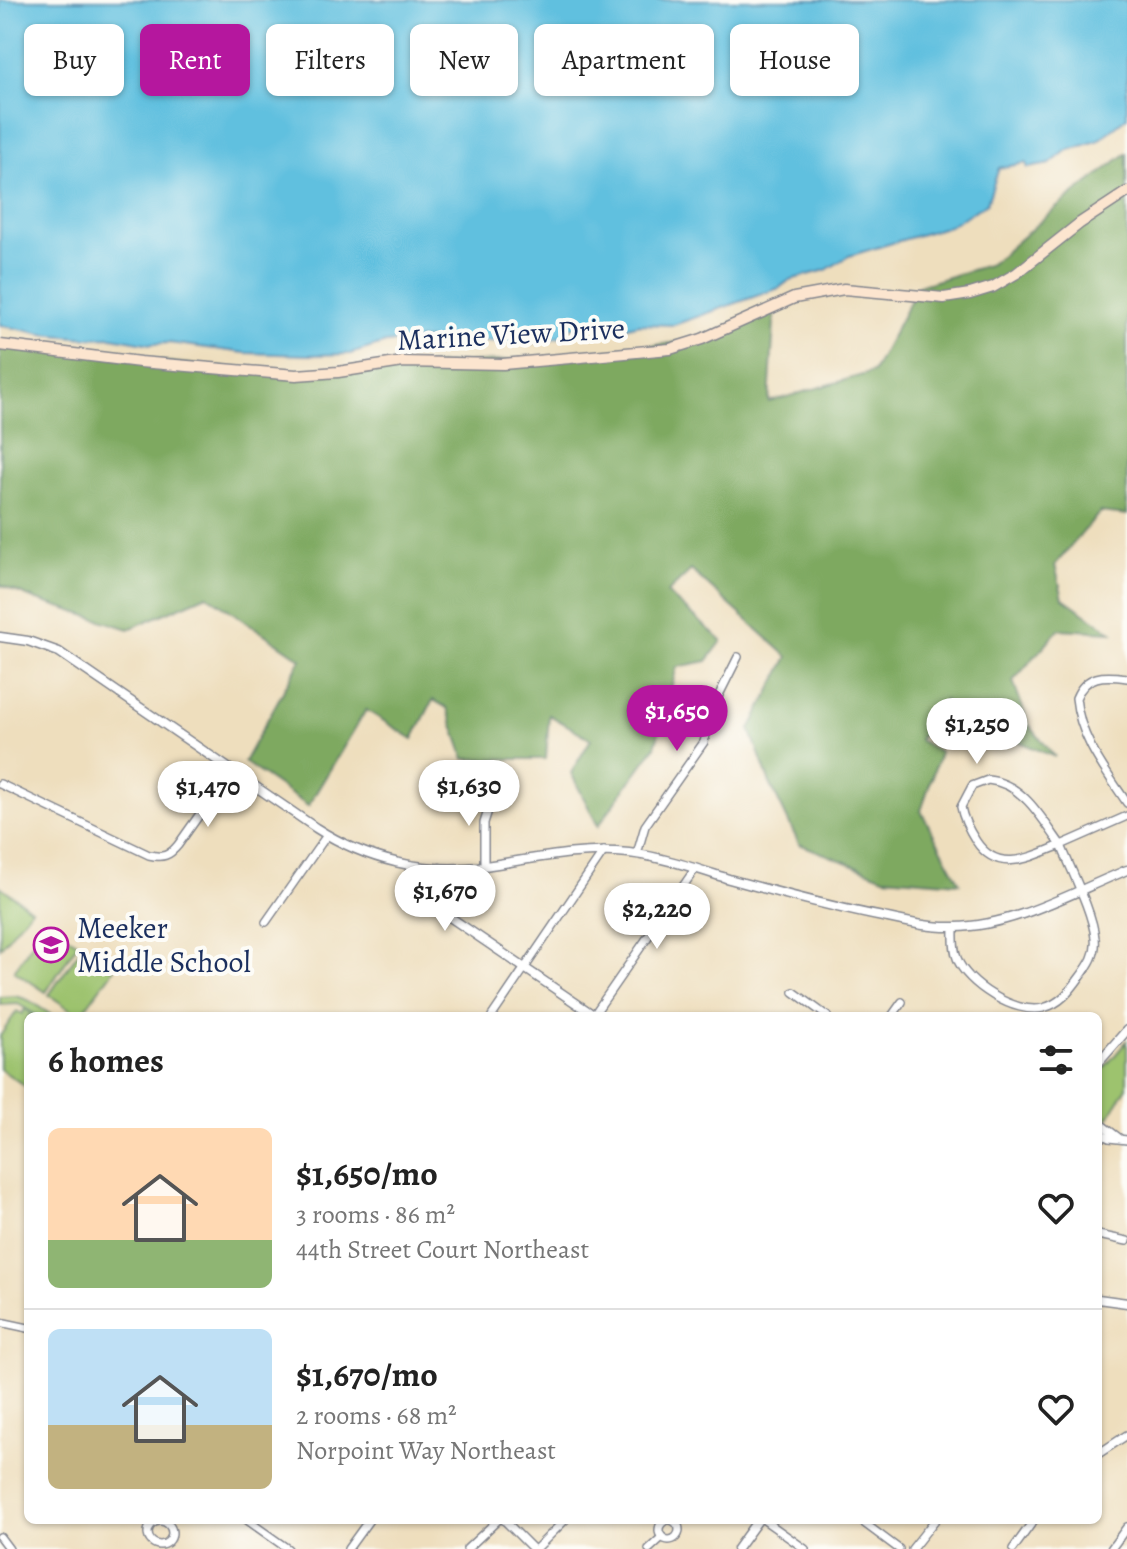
<!DOCTYPE html>
<meta charset="utf-8">
<style>
:root{--surface:#fff;--page:#f2f2f2;--text:#222;--muted:#767676;--line:#e0e0e0;--accent:#b5179e}
body{margin:0;font-family:Alegreya,serif;background:var(--page);color:var(--text);height:100vh;display:flex;flex-direction:column;font-size:30px;white-space:nowrap}
*{box-sizing:border-box;margin:0}
p{font-size:26px;color:var(--muted)}
.icon{flex:none;width:44px;height:44px;fill:none;stroke:currentColor;stroke-width:2;stroke-linecap:round;stroke-linejoin:round}
.map{position:relative;flex:1;overflow:hidden}
.side{position:absolute;left:24px;top:1012px;width:1078px;height:512px;display:flex;flex-direction:column;background:var(--surface);border-radius:12px;box-shadow:0 2px 6px #0004}
.side>*{flex:none}
.top-card{position:absolute;left:24px;top:24px;width:1080px;height:72px;display:flex;gap:16px}
.price{position:absolute;translate:-50% -68px;padding:0 18px;border-radius:28px;background:#fff;color:#222;font-size:26px;line-height:52px;filter:drop-shadow(0 2px 4px #0008)}
.price::after{content:'';position:absolute;left:50%;top:48px;width:24px;height:18px;margin-left:-12px;background:inherit;clip-path:polygon(0 0,100% 0,50% 100%)}
.price.active{background:var(--accent);color:#fff}
ul{padding:0;list-style:none}
li{display:flex;align-items:center;gap:24px;height:200px;padding:0 24px}
li+li{border-top:2px solid var(--line)}
li span{display:grid;place-items:center;flex:none;width:224px;height:160px;border-radius:12px;color:#555}
li>.icon{margin-inline-start:auto}
span .icon{width:96px;height:96px;fill:#fffc;stroke-width:1}
li b{font-size:34px}
h2{display:flex;justify-content:space-between;align-items:center;height:96px;padding:0 24px;font-size:34px}
.chip{padding:0 28px;border-radius:12px;background:var(--surface);box-shadow:0 2px 6px #0004;font-size:28px;line-height:72px}
.chip.active{background:var(--accent);color:#fff}
.map>svg:first-child{display:block}
</style>
<div class="map">
<svg width="1127" height="1549" viewBox="0 0 1127 1549">
<rect width="100%" height="100%" fill="#fdfcf7"/>
<filter id="ink" filterUnits="userSpaceOnUse"><feTurbulence type="fractalNoise" baseFrequency=".0125" numOctaves="2"/><feDisplacementMap in="SourceGraphic" scale="16" xChannelSelector="R" yChannelSelector="G"/><feConvolveMatrix kernelMatrix="1 2 1 2 8 2 1 2 1" color-interpolation-filters="sRGB"/></filter>
<filter id="wash" filterUnits="userSpaceOnUse"><feTurbulence type="fractalNoise" baseFrequency=".006" numOctaves="4" result="noise"/><feDisplacementMap in="SourceGraphic" scale="32" xChannelSelector="R" yChannelSelector="G"/><feGaussianBlur stdDeviation="1.8" result="paint"/><feColorMatrix in="noise" values="0 0 0 0 0 0 0 0 0 0 0 0 0 0 0 0 0 1.4 0 .05"/><feComposite in="paint" operator="in"/></filter>
<g filter="url(#wash)">
<rect width="100%" height="100%" fill="#eedebd"/>
<g fill="#9dc36e" stroke="#5c7966" stroke-width="2">
<path d="M0,886l31,23 -31,39z"/>
<path d="M46,922l32,21 -32,49 -32,-21z"/>
<path d="M82,947l32,22 -34,47 -31,-21z"/>
<path d="M16,996l12,4 25,16h-15l-20,-12 -18,1v-8z"/>
<path d="M25,1009l10,7h-7v72l-28,-19v-33l17,-25 5,3z"/>
<path d="M1127,1041v46l-29,48v-60z"/>
</g>
<path fill="#7ea961" stroke="#4c6c60" stroke-width="2" d="M1127,153v362l-27,-3 -45,53 8,33 49,34 -53,-3 -46,52 16,44 26,32 -62,-26 -19,-2 -30,-29 -25,40 21,12 -19,59 39,72 -76,-6 -85,-33 -30,-63 -19,-52 38,-72 -97,-87 -24,23 55,48 -15,20 -30,6 -22,80 -57,79 -27,-53 20,-34 -42,-24 -3,44h-81l-18,-51 -14,-8 -20,39 -47,-29 -58,96 -64,-44 57,-103 -94,-64 -78,34 -92,-29 -37,-15v-241l277,30 287,-17 138,-18 73,-33 -6,96 104,-30 45,-86 73,-22 65,-56z"/>
<path fill="#61c0df" stroke="#3e789e" stroke-width="2" d="M0,0h1127v117l-30,24 -31,10 -16,13 -22,4 -2,-5 -27,5 -12,35 -38,23 -100,30 -23,14 -36,10 -11,8 -105,37 -34,-1 -24,6 -3,-11 -44,9v7l-36,8 -111,-4 -36,4 -36,11 -41,1 -64,-2 -76,-10 -18,1 -39,-7 -25,1 -45,-4 -42,-9z"/>
</g>
<g filter="url(#ink)">
<g fill="none" stroke-linecap="round" stroke-linejoin="round">
<g stroke="#84868e" stroke-width="10">
<g id="minor">
<path d="M1127,678c-23,-3 -41,-4 -51,20 4,41 29,72 51,105"/>
<path d="M988,780c35,3 54,39 73,65 -30,12 -63,30 -85,-4 -7,-11 -13,-22 -15,-34l11,-21z"/>
<path d="M0,784l149,71c14,3 20,1 29,-10l53,-75"/>
<path d="M637,854l8,-28 59,-84 11,-39 23,-46"/>
<path d="M484,866v-43l8,-25"/>
<path d="M266,922l61,-87"/>
<path d="M954,927c0,11 -1,21 3,31 9,26 59,57 86,50 17,-4 27,-17 37,-31 9,-12 17,-23 15,-39 -2,-25 -24,-68 -34,-93l66,-29"/>
<path d="M794,992l33,24"/>
<path d="M492,1016l112,-165"/>
<path d="M593,1016l102,-147"/>
<path d="M892,1016l10,-14"/>
<path d="M1098,1122l21,16"/>
<path d="M1098,1132l11,6 18,2"/>
<path d="M1098,1235l29,6"/>
<path d="M0,1322l28,6"/>
<path d="M1098,1454l29,-19"/>
<path d="M247,1520l41,29"/>
<path d="M504,1520l29,29"/>
<path d="M764,1520l41,29"/>
<path d="M860,1520l39,29"/>
<circle cx="669" cy="1530" r="10"/>
<circle cx="160" cy="1533" r="12"/>
<path d="M0,1537l9,12"/>
<path d="M348,1549l21,-29"/>
<path d="M467,1549l31,-29"/>
<path d="M536,1549l29,-29"/>
<path d="M649,1549l13,-12"/>
<path d="M912,1549l23,-29"/>
<path d="M1013,1549l21,-29"/>
<path d="M1111,1549l16,-22"/>
</g>
</g>
<g stroke="#84868e" stroke-width="11">
<g id="tertiary">
<path d="M0,637l28,4 31,11 257,176c50,32 109,47 169,38 48,-7 95,-18 144,-13 34,4 68,16 100,26 51,14 102,28 154,38 23,5 48,11 72,10 59,-1 118,-35 172,-57"/>
<path d="M440,868l-8,32 6,9 157,107"/>
<path d="M1098,1063l29,-33"/>
<path d="M1098,1299l29,4"/>
<path d="M737,1549l21,-29"/>
</g>
</g>
<g stroke="#84868e" stroke-width="13">
<path id="secondary" d="M0,345l140,17 156,13 42,-3 65,-10 100,2 167,-15 32,-10 92,-41 50,-9 100,9 26,-4 23,-7 24,-14 63,-50 47,-31"/>
</g>
<use href="#minor" stroke="#fff" stroke-width="7"/>
<use href="#tertiary" stroke="#fff" stroke-width="8"/>
<use href="#secondary" stroke="#fce5cf" stroke-width="10"/>
</g>
</g>
<defs>
<g id="school-ring" transform="scale(1.8)"><circle r="9.5" fill="#fdfcf7" stroke="#b5179e" stroke-width="1.5"/><path d="M0-5L7-2L0 1L-7-2ZM-4 1L0 2.5L4 1V4Q0 6-4 4Z" fill="#b5179e"/></g>
</defs>
<g fill-rule="evenodd">
<use href="#school-ring" x="51" y="945"/>
</g>
<g text-anchor="middle" stroke-width="8" stroke-linejoin="round" paint-order="stroke">
<g font-size="30" fill="#1b2f5e" stroke="#fdfcf7">
<text transform="translate(511 334) rotate(-3)" y="10">Marine View Drive</text>
</g>
<g font-size="30" fill="#1b2f5e" stroke="#fdfcf7" text-anchor="start">
<text x="77" y="938">Meeker<tspan x="77" dy="34">Middle School</tspan></text>
</g>
</g>
</svg>
<b class="price active" style="left:677px;top:753px">$1,650</b>
<b class="price" style="left:977px;top:766px">$1,250</b>
<b class="price" style="left:469px;top:828px">$1,630</b>
<b class="price" style="left:208px;top:829px">$1,470</b>
<b class="price" style="left:445px;top:933px">$1,670</b>
<b class="price" style="left:657px;top:951px">$2,220</b>
<div class="top-card">
<a class="chip">Buy</a>
<a class="chip active">Rent</a>
<a class="chip">Filters</a>
<a class="chip">New</a>
<a class="chip">Apartment</a>
<a class="chip">House</a>
</div>
<section class="side">
<h2>6 homes<svg class="icon" aria-label="filters" viewBox="0 0 24 24"><path d="M4 7h16M4 17h16"/><circle cx="9" cy="7" r="2"/><circle cx="15" cy="17" r="2"/></svg></h2>
<ul>
<li><span style="background:linear-gradient(#ffd9b3 70%,#8fb573 0)"><svg class="icon" aria-label="home" viewBox="0 0 24 24"><path d="M3 11l9-7 9 7M6 9v11h12V9"/></svg></span><div><b>$1,650/mo</b><p>3 rooms · 86 m²</p><p>44th Street Court Northeast</p></div><svg class="icon" aria-label="heart" viewBox="0 0 24 24"><path d="M12 20l-8-8c-3-5 5-10 8-4 3-6 11-1 8 4z"/></svg></li>
<li><span style="background:linear-gradient(#bfe0f5 60%,#c2b280 0)"><svg class="icon" aria-label="home" viewBox="0 0 24 24"><path d="M3 11l9-7 9 7M6 9v11h12V9"/></svg></span><div><b>$1,670/mo</b><p>2 rooms · 68 m²</p><p>Norpoint Way Northeast</p></div><svg class="icon" aria-label="heart" viewBox="0 0 24 24"><path d="M12 20l-8-8c-3-5 5-10 8-4 3-6 11-1 8 4z"/></svg></li>
</ul>
</section>
</div>
